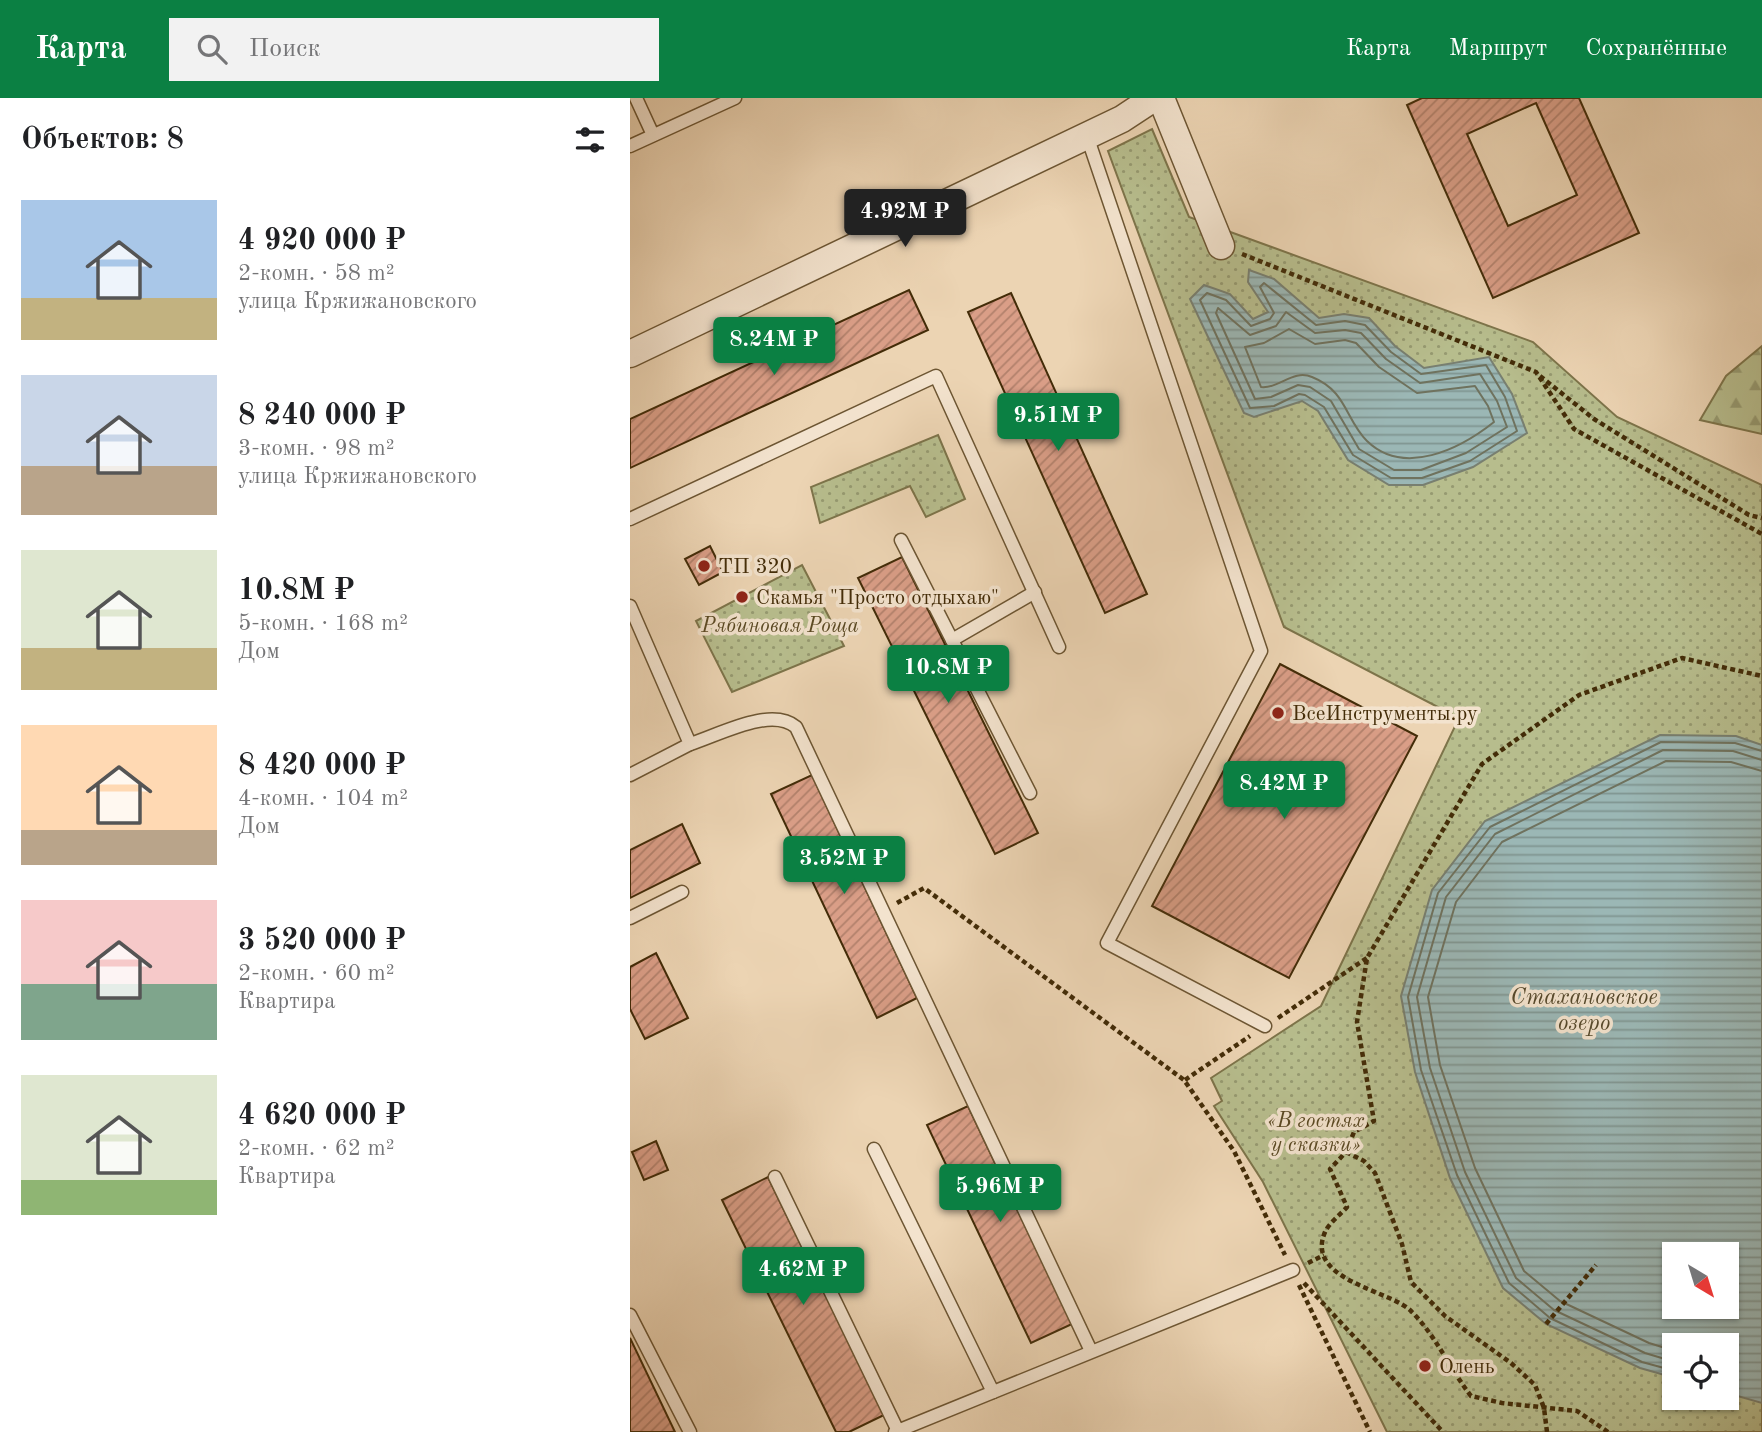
<!DOCTYPE html>
<html lang="ru">
<meta charset="utf-8">
<style>
:root{--surface:#fff;--page:#f2f2f2;--text:#202124;--muted:#757577;--accent:#0b8043}
body{margin:0;font-family:"Old Standard TT",serif;background:var(--page);color:var(--text);height:100vh;display:flex;flex-direction:column;font-size:26px;white-space:nowrap}
*{box-sizing:border-box;margin:0}
p{font-size:23px;color:var(--muted)}
.icon{flex:none;width:38px;height:38px;fill:none;stroke:currentColor;stroke-width:2;stroke-linecap:round;stroke-linejoin:round}
.map{position:relative;flex:1;overflow:hidden}
.panel{display:flex;flex-direction:column;background:var(--surface);width:630px}
.panel>*{flex:none}
.needle{width:46px;rotate:142deg}
.fabs{position:absolute;left:1032px;top:1144px;display:grid;gap:14px}
.fabs a{display:grid;place-items:center;width:77px;height:77px;border-radius:0px;background:var(--surface);box-shadow:0 2px 5px #0004;font-size:35px}
.price{position:absolute;translate:-50% -60px;padding:0 16px;border-radius:7px;background:var(--accent);color:#fff;font-size:23px;line-height:46px;filter:drop-shadow(0 2px 4px #0008)}
.price::after{content:'';position:absolute;left:50%;top:42px;width:21px;height:16px;margin-left:-10px;background:inherit;clip-path:polygon(0 0,100% 0,50% 100%)}
.price.selected{background:#222;color:#fff}
ul{padding:0;list-style:none}
li{display:flex;align-items:center;gap:21px;height:175px;padding:0 21px}
li span{display:grid;place-items:center;flex:none;width:196px;height:140px;border-radius:0px;color:#555}
li>.icon{margin-inline-start:auto}
span .icon{width:84px;height:84px;fill:#fffc;stroke-width:1}
li b{font-size:30px}
h2{display:flex;justify-content:space-between;align-items:center;height:84px;padding:0 21px;font-size:30px}
header{display:flex;align-items:center;gap:42px;box-sizing:border-box;height:98px;padding:0 35px;background:var(--accent);color:#fff}
header strong{font-size:33px}
nav{display:flex;gap:38px;margin-inline-start:auto;font-size:24px}
.search{width:490px;height:63px;background:var(--page);display:flex;align-items:center;gap:18px;box-sizing:border-box;padding:0 24px;border-radius:0px;color:var(--muted);font-size:26px}
main{display:flex;flex:1;min-height:0}
.map>svg:first-child{display:block}
</style>
<header>
<strong>Карта</strong>
<div class="search"><svg class="icon" aria-label="search" viewBox="0 0 24 24"><circle cx="10" cy="10" r="6"/><path d="M15 15l6 6"/></svg>Поиск</div>
<nav><a>Карта</a><a>Маршрут</a><a>Сохранённые</a></nav>
</header>
<main>
<section class="panel">
<h2>Объектов: 8<svg class="icon" aria-label="filters" viewBox="0 0 24 24"><path d="M4 7h16M4 17h16"/><circle cx="9" cy="7" r="2"/><circle cx="15" cy="17" r="2"/></svg></h2>
<ul>
<li><span style="background:linear-gradient(#a9c7e8 70%,#c2b280 0)"><svg class="icon" aria-label="home" viewBox="0 0 24 24"><path d="M3 11l9-7 9 7M6 9v11h12V9"/></svg></span><div><b>4 920 000 ₽</b><p>2-комн. · 58 m²</p><p>улица Кржижановского</p></div></li>
<li><span style="background:linear-gradient(#c9d6e8 65%,#b9a48a 0)"><svg class="icon" aria-label="home" viewBox="0 0 24 24"><path d="M3 11l9-7 9 7M6 9v11h12V9"/></svg></span><div><b>8 240 000 ₽</b><p>3-комн. · 98 m²</p><p>улица Кржижановского</p></div></li>
<li><span style="background:linear-gradient(#dfe7d0 70%,#c2b280 0)"><svg class="icon" aria-label="home" viewBox="0 0 24 24"><path d="M3 11l9-7 9 7M6 9v11h12V9"/></svg></span><div><b>10.8M ₽</b><p>5-комн. · 168 m²</p><p>Дом</p></div></li>
<li><span style="background:linear-gradient(#ffd9b3 75%,#b9a48a 0)"><svg class="icon" aria-label="home" viewBox="0 0 24 24"><path d="M3 11l9-7 9 7M6 9v11h12V9"/></svg></span><div><b>8 420 000 ₽</b><p>4-комн. · 104 m²</p><p>Дом</p></div></li>
<li><span style="background:linear-gradient(#f6c9c9 60%,#7fa58c 0)"><svg class="icon" aria-label="home" viewBox="0 0 24 24"><path d="M3 11l9-7 9 7M6 9v11h12V9"/></svg></span><div><b>3 520 000 ₽</b><p>2-комн. · 60 m²</p><p>Квартира</p></div></li>
<li><span style="background:linear-gradient(#dfe7d0 75%,#8fb573 0)"><svg class="icon" aria-label="home" viewBox="0 0 24 24"><path d="M3 11l9-7 9 7M6 9v11h12V9"/></svg></span><div><b>4 620 000 ₽</b><p>2-комн. · 62 m²</p><p>Квартира</p></div></li>
</ul>
</section>
<div class="map">
<svg width="1132" height="1334" viewBox="0 0 1132 1334">
<defs>
<pattern id="forest-firs" width="22" height="20" patternUnits="userSpaceOnUse" patternTransform="scale(1.75)"><rect width="22" height="20" fill="#b7bd8d"/><path d="M5 1l3.5 6h-7zM16 11l3.5 6h-7z" fill="#969a71"/></pattern>
<pattern id="park-dots" width="8" height="8" patternUnits="userSpaceOnUse" patternTransform="scale(1.75)"><rect width="8" height="8" fill="#b7bd8d"/><path d="M2 2h.1M6 6h.1" fill="none" stroke="#969a71" stroke-width="1.8" stroke-linecap="round"/></pattern>
<pattern id="water-rules" width="6" height="5" patternUnits="userSpaceOnUse" patternTransform="scale(1.75)"><rect width="6" height="5" fill="#9bb7b5"/><path d="M0 2.5h6" fill="none" stroke="#809591"/></pattern>
<pattern id="building-hatch" width="6" height="6" patternUnits="userSpaceOnUse" patternTransform="scale(1.75)"><rect width="6" height="6" fill="#da9e87"/><path d="M-1 1l2-2M0 6l6-6M5 7l2-2" fill="none" stroke="#b2816c"/></pattern>
</defs>
<rect width="100%" height="100%" fill="#ecd4b3"/>
<filter id="stains"><feTurbulence type="fractalNoise" baseFrequency=".00286" numOctaves="4"/><feColorMatrix values="0 0 0 0 .2 0 0 0 0 .09 0 0 0 0 .02 0 0 0 .5 -.17"/></filter>
<radialGradient id="worn" r=".72"><stop offset=".6" stop-color="#630" stop-opacity="0"/><stop offset="1" stop-color="#630" stop-opacity=".3"/></radialGradient>
<path fill="url(#forest-firs)" stroke="#7d744a" stroke-width="2" d="M1132,248v88l-62,-14 26,-44z"/>
<g fill="url(#park-dots)" stroke="#7d744a" stroke-width="2" fill-rule="evenodd">
<path d="M522,31l37,88 344,125 84,75 145,68v947h-375l-124,-250 -49,-76 8,-5 -11,-23 110,-72 138,-288 -175,-91 -176,-476zM1045,1157h52v52h-52zM1045,1248h52v52h-52z"/>
<path d="M308,337l27,64 -39,18 -16,-31 -90,37 -9,-36z"/>
<path d="M172,467l42,81 -112,46 -36,-71z"/>
</g>
<g fill="url(#water-rules)" stroke="#787f70" stroke-width="2" fill-rule="evenodd">
<path d="M619,172l25,9 45,39 25,-4 25,4 26,28 29,22 65,-11 23,37 15,39 -54,34 -50,18h-34l-41,-25 -30,-49 -16,-10 -48,16 -10,-4 -54,-114 14,-14 26,9 23,25 15,-7 -20,-30z"/>
<path d="M1030,637l76,1 26,9v658l-35,-10v-47h-52v32l-35,-10 -94,-44 -43,-36 -53,-110 -35,-106 -14,-76 31,-106 53,-69zM1045,1157h52v52h-52z"/>
</g>
<g fill="none" stroke-linecap="round" stroke-linejoin="round">
<g stroke="#6f725e" stroke-width="2">
<path d="M634,185l52,42 29,-4 20,4 26,27 30,22 65,-9 19,32 12,34 -47,30 -48,17h-31l-38,-23 -29,-48 -19,-12 -6,-1 -25,12 -24,2 -50,-108 7,-7 19,7 25,26 19,-7 4,-6 -14,-26z"/>
<path d="M588,210l32,27 26,-9 10,-14 29,21 30,-3 16,3 25,26 34,24 60,-9 17,27 10,26 -41,26 -45,17h-27l-35,-21 -28,-48 -21,-14 -12,-2 -27,12 -16,2 -39,-86z"/>
<path d="M659,231l26,15 30,-4 11,3 23,24 38,26 58,-7 13,20 6,16c-34,27 -90,55 -127,19 -22,-22 -20,-50 -55,-64 -19,-8 -33,12 -51,10l-16,-40 19,-4z"/>
<path d="M1045,1253l-26,-8 -89,-42 -36,-30 -49,-103 -35,-103 -12,-68 28,-95 46,-60 164,-81 65,1 31,9"/>
<path d="M1045,1264l-30,-9 -91,-43 -38,-32 -51,-106 -35,-104 -13,-71 29,-100 49,-63 168,-84 70,1 29,9"/>
<path d="M1045,1273l-33,-9 -92,-44 -41,-35 -52,-108 -36,-105 -13,-73 30,-104 52,-66 171,-85 74,1 27,8"/>
</g>
</g>
<g fill="url(#building-hatch)" stroke="#432c08" stroke-width="2" fill-rule="evenodd">
<path d="M792,0h157l60,135 -146,65 -86,-193zM906,5l41,92 -69,31 -41,-92z"/>
<path d="M279,192l19,40 -298,138v-49z"/>
<path d="M381,195l136,301 -42,19 -137,-301z"/>
<path d="M80,448l13,26 -24,13 -14,-26z"/>
<path d="M272,459l136,276 -43,21 -137,-276z"/>
<path d="M650,566l137,72 -128,242 -137,-72z"/>
<path d="M182,677l105,223 -40,20 -106,-224z"/>
<path d="M52,726l18,39 -70,35v-48z"/>
<path d="M26,855l32,65 -43,21 -15,-30v-42z"/>
<path d="M338,1008l104,218 -41,19 -104,-218z"/>
<path d="M26,1043l12,29 -24,10 -12,-28z"/>
<path d="M138,1079l116,238 -35,17h-13l-114,-232z"/>
<path d="M0,1240l45,94h-45z"/>
</g>
<g fill="none" stroke-linecap="round" stroke-linejoin="round">
<g stroke="#6d5633" stroke-width="15">
<g id="service">
<path d="M6,0l17,37"/>
<path d="M457,38l174,515 -154,292 158,83"/>
<path d="M0,48l105,-48"/>
<path d="M0,421l306,-143 123,271"/>
<path d="M271,442l129,253"/>
<path d="M0,508l60,138 -60,31"/>
<path d="M322,542l83,-48"/>
<path d="M60,646c29,-9 81,-38 106,-17l295,624"/>
<path d="M0,820l52,-26"/>
<path d="M244,1051l119,243"/>
<path d="M145,1079l123,254"/>
<path d="M0,1217l60,117"/>
<path d="M265,1334l398,-162"/>
</g>
</g>
<g stroke="#6d5633" stroke-width="29">
<g id="minor">
<path d="M531,0l60,148"/>
<path d="M0,256l492,-235 32,-21"/>
</g>
</g>
<g stroke="#432c08" stroke-width="4.5" stroke-dasharray="5 3.5" stroke-linecap="butt">
<path d="M612,156l294,118 38,57 188,105"/>
<path d="M910,278l54,43 155,96 13,3"/>
<path d="M267,805l27,-15 260,192 50,71 51,104"/>
<path d="M648,920l89,-60"/>
<path d="M555,982l65,-44"/>
<path d="M716,1054l18,9 11,12 27,71 9,38 34,34 66,47 24,22 9,23 3,24"/>
<path d="M678,1165l16,-8"/>
<path d="M674,1185l139,149"/>
<path d="M669,1187l71,147"/>
<path d="M916,1226l50,-59"/>
<path d="M978,1334l-31,-21 -75,-8 -31,-7c-21,-27 -35,-60 -59,-84 -20,-22 -108,-31 -87,-80 4,-9 16,-18 22,-25l-17,-38 16,-17 8,-20 20,-11 -17,-99 10,-64 115,-194 97,-69 103,-37 80,18"/>
</g>
<use href="#service" stroke="#f3e3ce" stroke-width="12"/>
<use href="#minor" stroke="#f3e3ce" stroke-width="26"/>
</g>
<g fill="#8f2418" stroke="#f3e3ce" stroke-width="2.5">
<circle cx="74" cy="468" r="7"/>
<circle cx="112" cy="499" r="7"/>
<circle cx="648" cy="615" r="7"/>
<circle cx="795" cy="1268" r="7"/>
</g>
<g text-anchor="middle" stroke-width="7" stroke-linejoin="round" paint-order="stroke">
<g font-size="21" fill="#432c08" stroke="#f3e3ce" text-anchor="start">
<text x="88" y="475">ТП 320</text>
<text x="126" y="506">Скамья "Просто отдыхаю"</text>
<text x="662" y="622">ВсеИнструменты.ру</text>
<text x="809" y="1275">Олень</text>
</g>
<g font-size="21" font-style="italic" fill="#5a4923" stroke="#f3e3ce">
<text x="150" y="534">Рябиновая Роща</text>
<text x="686" y="1029">«В гостях<tspan x="686" dy="24">у сказки»</tspan></text>
</g>
<g font-size="23" font-style="italic" fill="#55482b" stroke="#f3e3ce">
<text x="954" y="906">Стахановское<tspan x="954" dy="26">озеро</tspan></text>
</g>
</g>
<rect width="100%" height="100%" filter="url(#stains)"/>
<rect width="100%" height="100%" fill="url(#worn)"/>
</svg>
<div class="fabs">
<a><svg class="needle" viewBox="-14 -14 28 28"><path d="M0-13l5 13h-10z" fill="#e53935"/><path d="M0 13l5-13h-10z" fill="#757577"/></svg></a>
<a><svg class="icon" aria-label="locate" viewBox="0 0 24 24"><circle cx="12" cy="12" r="6"/><path d="M12 2v4M12 18v4M2 12h4M18 12h4"/></svg></a>
</div>
<b class="price selected" style="left:275px;top:151px">4.92M ₽</b>
<b class="price" style="left:144px;top:279px">8.24M ₽</b>
<b class="price" style="left:428px;top:355px">9.51M ₽</b>
<b class="price" style="left:318px;top:607px">10.8M ₽</b>
<b class="price" style="left:654px;top:723px">8.42M ₽</b>
<b class="price" style="left:214px;top:798px">3.52M ₽</b>
<b class="price" style="left:370px;top:1126px">5.96M ₽</b>
<b class="price" style="left:173px;top:1209px">4.62M ₽</b>
</div>
</main>
